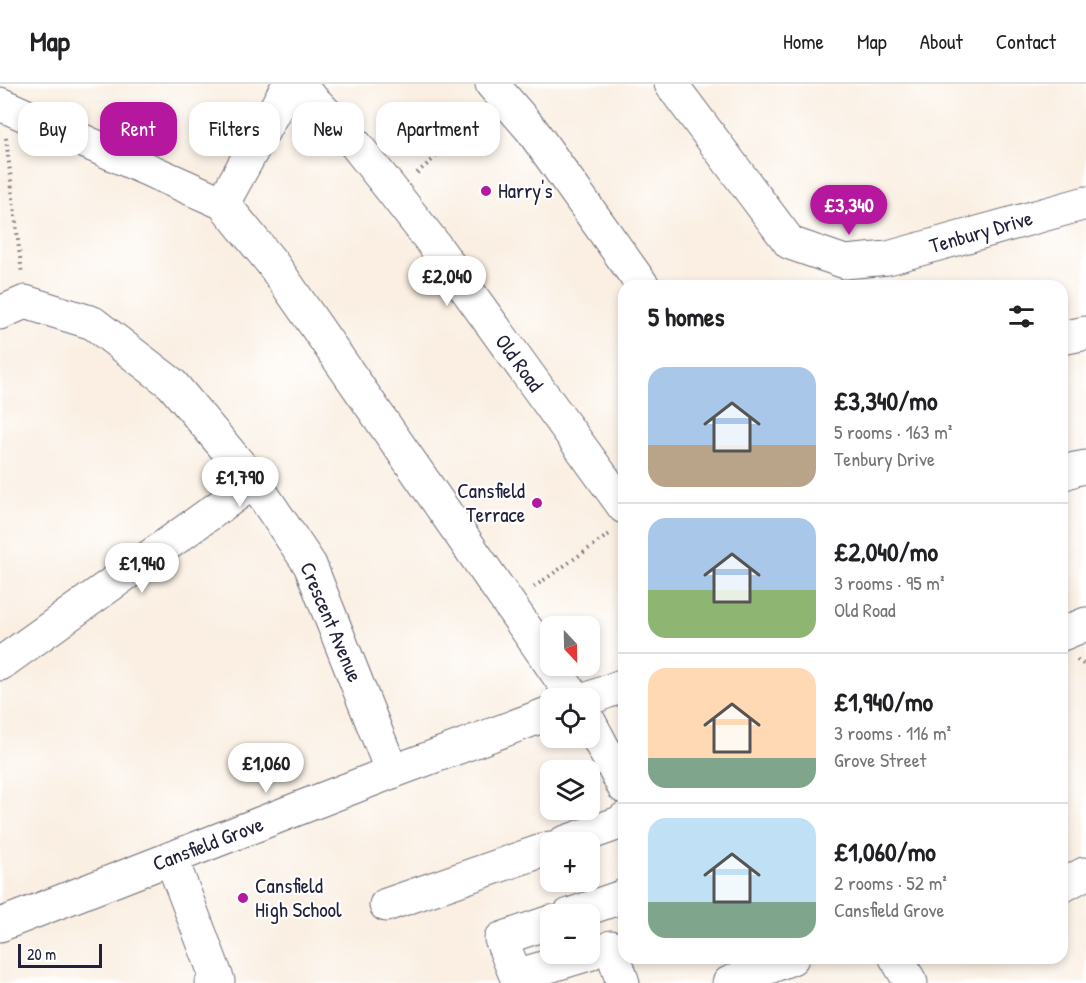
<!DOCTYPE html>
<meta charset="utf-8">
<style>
:root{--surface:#fff;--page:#f6f6f6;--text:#202124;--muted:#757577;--line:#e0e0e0;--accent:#b5179e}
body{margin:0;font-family:"Patrick Hand",sans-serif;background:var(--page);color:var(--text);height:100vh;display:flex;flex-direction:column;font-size:22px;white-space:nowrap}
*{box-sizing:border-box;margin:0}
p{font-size:20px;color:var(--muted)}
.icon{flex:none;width:33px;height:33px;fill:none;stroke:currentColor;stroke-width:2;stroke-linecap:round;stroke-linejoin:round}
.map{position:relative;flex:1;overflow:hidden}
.side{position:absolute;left:618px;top:196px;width:450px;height:684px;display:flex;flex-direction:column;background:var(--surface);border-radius:18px;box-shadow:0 3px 9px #0003}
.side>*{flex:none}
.guide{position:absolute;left:18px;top:18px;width:510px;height:54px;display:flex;gap:12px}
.needle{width:39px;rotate:158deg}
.fabs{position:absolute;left:540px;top:532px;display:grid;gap:12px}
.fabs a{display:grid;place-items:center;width:60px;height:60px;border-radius:12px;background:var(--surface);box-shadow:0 3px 9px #0003;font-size:30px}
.scale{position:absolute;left:18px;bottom:15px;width:84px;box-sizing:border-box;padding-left:6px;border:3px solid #22223b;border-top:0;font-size:16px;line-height:21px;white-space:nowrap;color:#22223b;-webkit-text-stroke:4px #fff;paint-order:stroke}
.price{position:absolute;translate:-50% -51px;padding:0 14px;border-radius:21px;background:#fff;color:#222;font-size:20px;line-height:39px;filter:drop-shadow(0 2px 3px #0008)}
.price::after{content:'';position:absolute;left:50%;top:36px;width:18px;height:14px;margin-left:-9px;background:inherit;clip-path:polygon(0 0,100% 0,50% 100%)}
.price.on{background:var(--accent);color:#fff}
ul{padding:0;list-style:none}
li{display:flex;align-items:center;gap:18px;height:150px;padding:0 30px}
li+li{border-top:2px solid var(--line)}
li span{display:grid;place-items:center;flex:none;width:168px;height:120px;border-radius:18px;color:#555}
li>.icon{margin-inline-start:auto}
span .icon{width:72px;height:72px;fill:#fffc;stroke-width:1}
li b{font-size:26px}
h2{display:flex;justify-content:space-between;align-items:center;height:72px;padding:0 30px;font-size:26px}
.tag{padding:0 21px;border-radius:18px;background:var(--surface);box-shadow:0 3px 9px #0003;font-size:21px;line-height:54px}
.tag.on{background:var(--accent);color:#fff}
header{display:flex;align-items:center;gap:36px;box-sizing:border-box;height:84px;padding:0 30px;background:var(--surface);border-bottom:2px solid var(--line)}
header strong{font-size:28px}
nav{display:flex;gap:33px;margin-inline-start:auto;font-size:21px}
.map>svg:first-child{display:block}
</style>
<header>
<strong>Map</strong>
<nav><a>Home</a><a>Map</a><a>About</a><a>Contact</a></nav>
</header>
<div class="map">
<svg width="1086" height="899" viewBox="0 0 1086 899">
<rect width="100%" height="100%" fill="#fff"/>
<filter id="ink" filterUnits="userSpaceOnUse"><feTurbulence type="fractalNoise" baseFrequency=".0167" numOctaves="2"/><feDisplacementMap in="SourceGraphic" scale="12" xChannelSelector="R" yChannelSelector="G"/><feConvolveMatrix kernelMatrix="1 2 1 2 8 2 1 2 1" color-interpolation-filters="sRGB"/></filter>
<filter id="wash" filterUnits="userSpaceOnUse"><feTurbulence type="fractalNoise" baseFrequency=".008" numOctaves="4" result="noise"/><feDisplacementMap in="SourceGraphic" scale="24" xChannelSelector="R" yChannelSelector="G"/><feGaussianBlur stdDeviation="1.35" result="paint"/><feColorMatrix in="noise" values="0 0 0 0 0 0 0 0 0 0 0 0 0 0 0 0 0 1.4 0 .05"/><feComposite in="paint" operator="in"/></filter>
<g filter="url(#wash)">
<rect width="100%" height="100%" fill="#faefe2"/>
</g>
<g filter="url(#ink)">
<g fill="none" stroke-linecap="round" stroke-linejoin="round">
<g stroke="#6e6a75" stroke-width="35">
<g id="minor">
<path d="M296,0l24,23 36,38 38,48 39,50 191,264"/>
<path d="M492,0l39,45 112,157"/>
<path d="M671,0l119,159 55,19 43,-4 198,-55"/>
<path d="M0,20l223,99 49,60 278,400"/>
<path d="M223,119l66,-119"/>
<path d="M0,229l25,-11 68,21 79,61 82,98 56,83 82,207"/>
<path d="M1062,254l24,-5"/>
<path d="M1062,390l13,-5 11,-2"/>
<path d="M1062,550l24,-10"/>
<path d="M0,580l254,-182"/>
<path d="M552,582l23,33"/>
<path d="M588,615l36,-14"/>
<path d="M590,639l34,64"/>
<path d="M563,759l59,-21 2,-3"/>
<path d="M171,774l47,123 -6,2"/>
<path d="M1062,802l22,-12"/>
<path d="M386,821l164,-57"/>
<path d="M569,831l55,-19"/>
<path d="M550,838l-49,17 15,37 73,-22"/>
<path d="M0,841l392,-153 158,-59"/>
<path d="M611,863l12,36"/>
<path d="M896,874l15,25"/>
<path d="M729,899l63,-25"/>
</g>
</g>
<g stroke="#6e6a75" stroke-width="4" stroke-dasharray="1.5 4.5" stroke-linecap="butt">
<path d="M6,54l16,136"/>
<path d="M417,89l65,-56"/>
<path d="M534,503l77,-54"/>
<path d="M1077,576l9,6"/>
</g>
<use href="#minor" stroke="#fff" stroke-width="33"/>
</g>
</g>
<g fill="#b5179e" stroke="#fff" stroke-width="2">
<circle cx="486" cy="107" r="6"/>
<circle cx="537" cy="419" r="6"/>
<circle cx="243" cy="814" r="6"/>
</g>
<g text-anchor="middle" stroke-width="4.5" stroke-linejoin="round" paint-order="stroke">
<g font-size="21" fill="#22223b" stroke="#fff" text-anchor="start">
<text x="498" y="114">Harry's</text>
<text x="525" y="414" text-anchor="end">Cansfield<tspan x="525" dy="24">Terrace</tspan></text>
<text x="255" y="809">Cansfield<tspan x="255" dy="24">High School</tspan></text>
</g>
<g font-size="21" fill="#22223b" stroke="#fff">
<text transform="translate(981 148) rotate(-16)" y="7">Tenbury Drive</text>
<text transform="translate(519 279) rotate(54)" y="7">Old Road</text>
<text transform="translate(331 538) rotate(67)" y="7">Crescent Avenue</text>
<text transform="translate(208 760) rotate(-21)" y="7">Cansfield Grove</text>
</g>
</g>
</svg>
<div class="fabs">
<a><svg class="needle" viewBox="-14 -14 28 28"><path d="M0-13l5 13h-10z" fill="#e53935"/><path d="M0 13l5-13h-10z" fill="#757577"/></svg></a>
<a><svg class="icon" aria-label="locate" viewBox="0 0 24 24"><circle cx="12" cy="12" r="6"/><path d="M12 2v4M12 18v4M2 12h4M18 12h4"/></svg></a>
<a><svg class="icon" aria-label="layers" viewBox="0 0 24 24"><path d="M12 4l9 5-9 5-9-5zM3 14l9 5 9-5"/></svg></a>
<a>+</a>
<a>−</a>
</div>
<div class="scale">20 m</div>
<b class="price on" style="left:849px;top:152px">£3,340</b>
<b class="price" style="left:447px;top:223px">£2,040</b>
<b class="price" style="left:240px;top:424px">£1,790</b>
<b class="price" style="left:142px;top:510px">£1,940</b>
<b class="price" style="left:266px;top:710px">£1,060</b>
<div class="guide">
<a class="tag">Buy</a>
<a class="tag on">Rent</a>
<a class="tag">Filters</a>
<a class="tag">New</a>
<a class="tag">Apartment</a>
</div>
<section class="side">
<h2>5 homes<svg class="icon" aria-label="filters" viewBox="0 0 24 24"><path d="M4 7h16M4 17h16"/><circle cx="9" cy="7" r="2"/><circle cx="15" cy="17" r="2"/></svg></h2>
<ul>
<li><span style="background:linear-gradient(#a9c7e8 65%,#b9a48a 0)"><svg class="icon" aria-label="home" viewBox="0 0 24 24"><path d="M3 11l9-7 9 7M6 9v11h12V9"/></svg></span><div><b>£3,340/mo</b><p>5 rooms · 163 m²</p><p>Tenbury Drive</p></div></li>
<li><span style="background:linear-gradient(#a9c7e8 60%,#8fb573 0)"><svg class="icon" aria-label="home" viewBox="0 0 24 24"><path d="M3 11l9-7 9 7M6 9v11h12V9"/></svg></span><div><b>£2,040/mo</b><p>3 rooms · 95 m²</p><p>Old Road</p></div></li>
<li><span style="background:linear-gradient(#ffd9b3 75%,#7fa58c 0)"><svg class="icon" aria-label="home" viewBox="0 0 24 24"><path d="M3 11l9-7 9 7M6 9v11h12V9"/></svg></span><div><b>£1,940/mo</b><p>3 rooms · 116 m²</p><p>Grove Street</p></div></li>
<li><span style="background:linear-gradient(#bfe0f5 70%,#7fa58c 0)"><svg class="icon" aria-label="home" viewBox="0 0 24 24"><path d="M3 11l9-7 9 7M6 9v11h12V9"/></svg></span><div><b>£1,060/mo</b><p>2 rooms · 52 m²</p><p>Cansfield Grove</p></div></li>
</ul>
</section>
</div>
